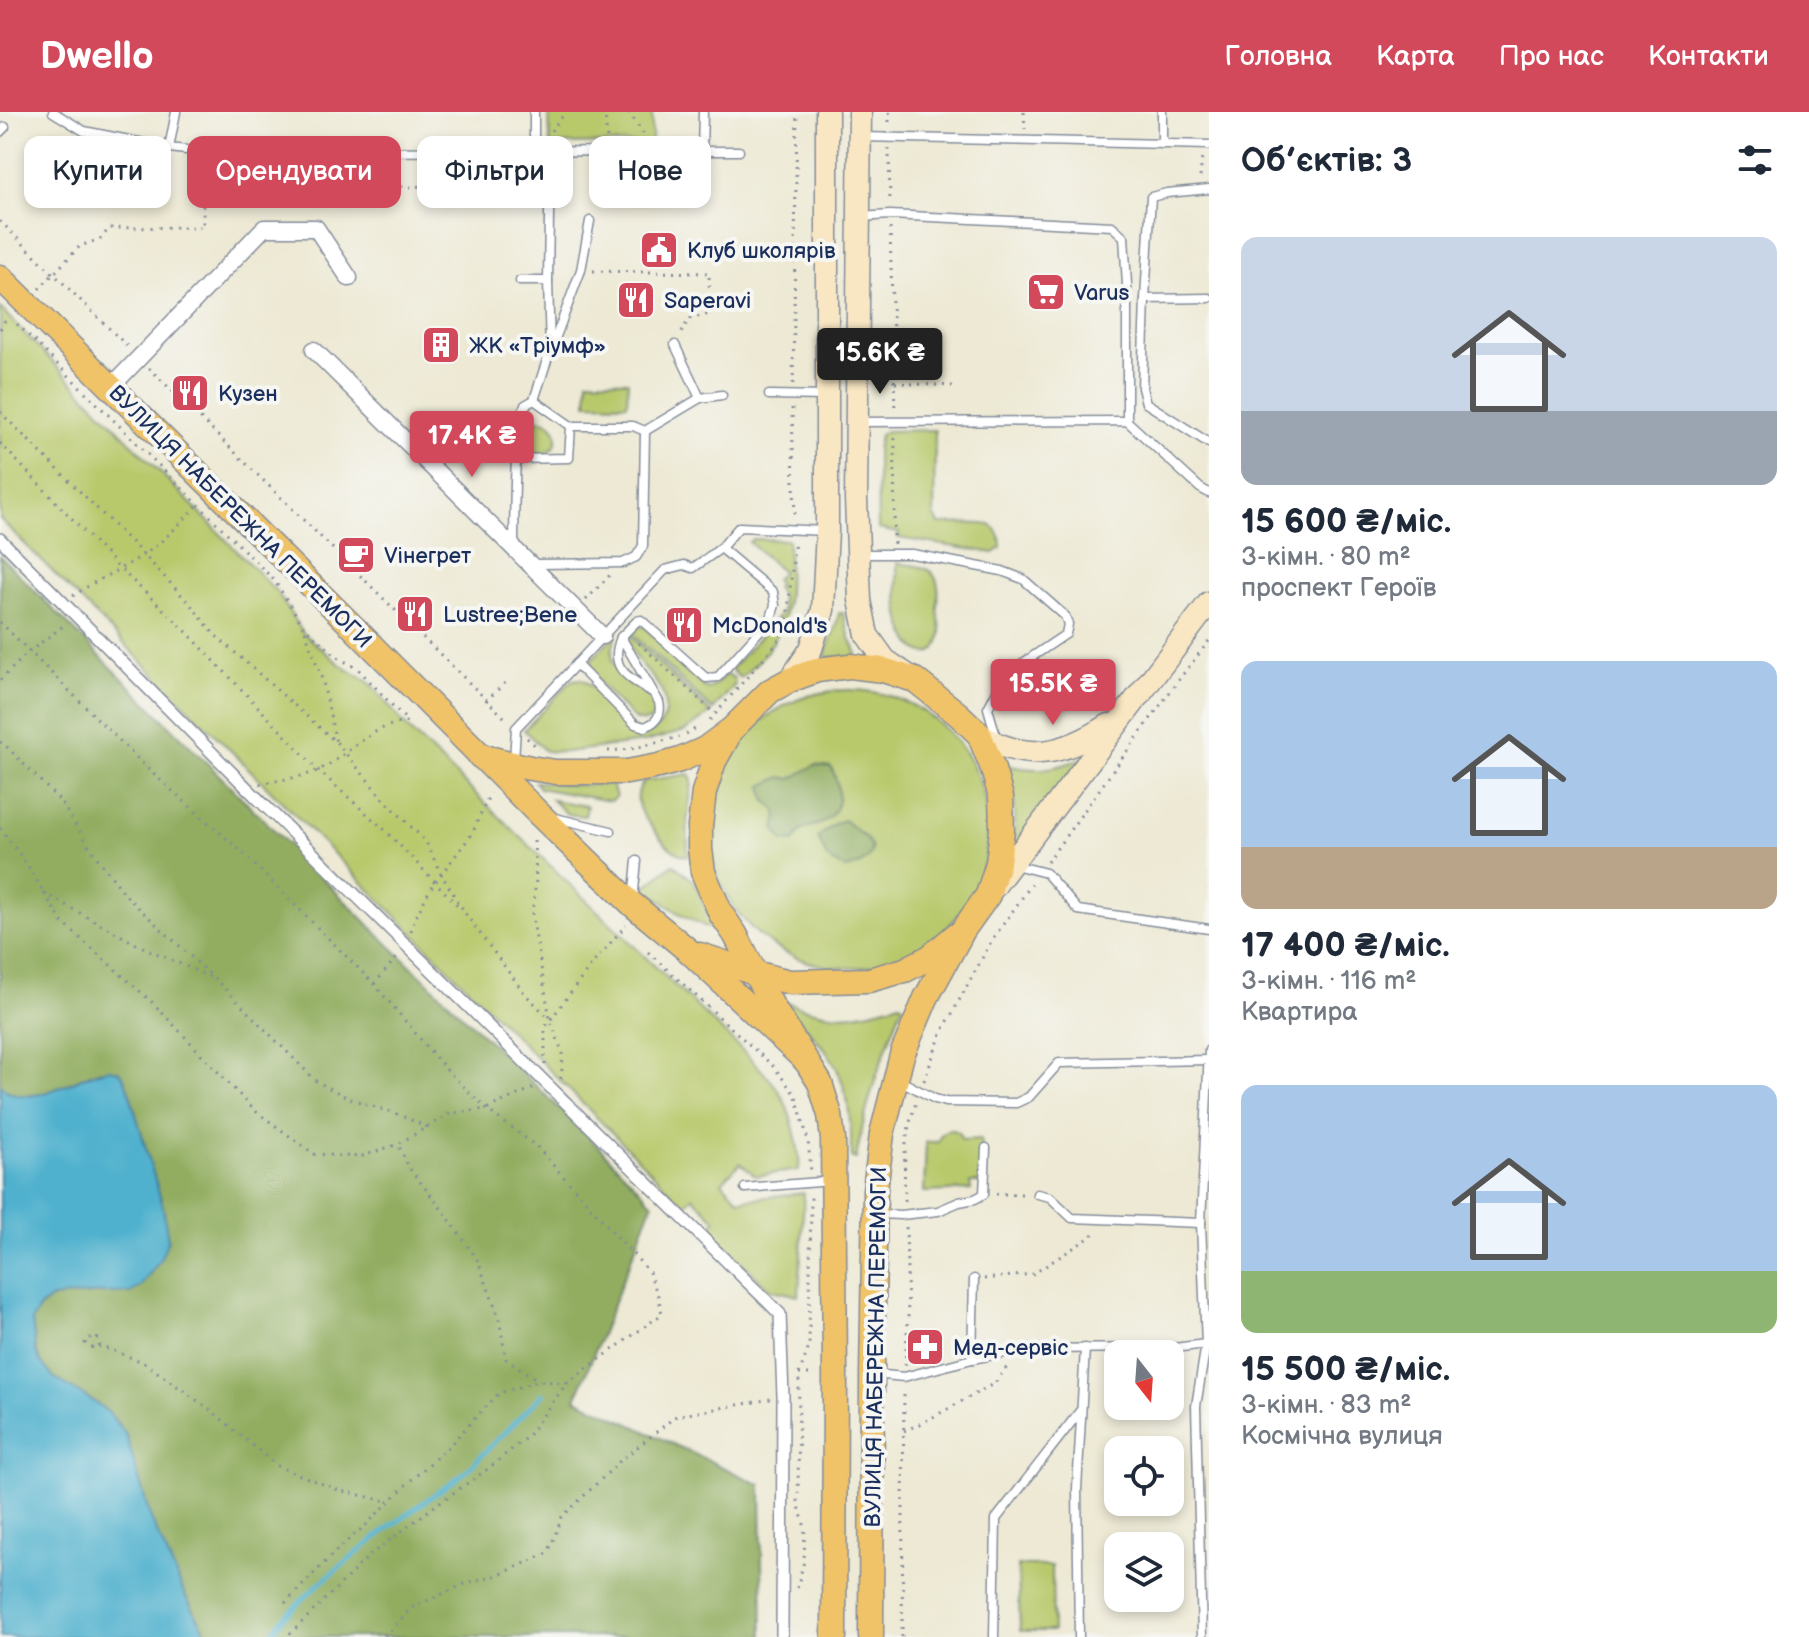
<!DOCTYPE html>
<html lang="uk">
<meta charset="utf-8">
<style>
:root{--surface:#fff;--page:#f2f2f3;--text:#1f2937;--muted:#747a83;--accent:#d1495b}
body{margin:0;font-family:"Balsamiq Sans",sans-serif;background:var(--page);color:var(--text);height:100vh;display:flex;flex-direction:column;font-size:30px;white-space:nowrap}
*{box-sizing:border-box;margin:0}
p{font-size:26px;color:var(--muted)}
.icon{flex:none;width:44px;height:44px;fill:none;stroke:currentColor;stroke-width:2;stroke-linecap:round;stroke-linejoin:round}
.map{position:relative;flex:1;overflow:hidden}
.side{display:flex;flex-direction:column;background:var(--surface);width:600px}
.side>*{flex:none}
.hud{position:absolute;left:24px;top:24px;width:760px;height:72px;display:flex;gap:16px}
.needle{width:52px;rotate:163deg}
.fabs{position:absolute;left:1104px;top:1228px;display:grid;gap:16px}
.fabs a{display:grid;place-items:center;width:80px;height:80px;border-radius:16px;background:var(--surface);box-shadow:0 4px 12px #0003;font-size:40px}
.price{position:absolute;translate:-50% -68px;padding:0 18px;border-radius:8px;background:var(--accent);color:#fff;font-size:26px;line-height:52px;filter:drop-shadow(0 2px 4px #0008)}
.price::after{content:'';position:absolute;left:50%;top:48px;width:24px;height:18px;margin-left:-12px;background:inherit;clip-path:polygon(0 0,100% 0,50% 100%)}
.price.current{background:#222;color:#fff}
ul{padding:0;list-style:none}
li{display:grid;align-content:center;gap:16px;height:424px;padding:0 32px}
li span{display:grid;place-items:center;height:248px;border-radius:16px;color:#555}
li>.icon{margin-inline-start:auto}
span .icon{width:144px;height:144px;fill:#fffc;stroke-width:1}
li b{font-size:34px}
h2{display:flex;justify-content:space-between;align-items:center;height:96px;padding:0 32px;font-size:34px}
.chip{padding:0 28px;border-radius:16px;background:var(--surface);box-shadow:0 4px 12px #0003;font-size:28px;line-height:72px}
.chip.current{background:var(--accent);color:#fff}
header{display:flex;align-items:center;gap:48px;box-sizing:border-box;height:112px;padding:0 40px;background:var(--accent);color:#fff}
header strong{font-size:38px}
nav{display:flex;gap:44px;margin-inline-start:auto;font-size:28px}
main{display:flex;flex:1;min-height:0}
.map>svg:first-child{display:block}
</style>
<header>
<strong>Dwello</strong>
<nav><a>Головна</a><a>Карта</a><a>Про нас</a><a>Контакти</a></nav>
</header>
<main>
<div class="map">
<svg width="1209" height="1525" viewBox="0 0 1209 1525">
<rect width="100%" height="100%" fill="#f6f6f2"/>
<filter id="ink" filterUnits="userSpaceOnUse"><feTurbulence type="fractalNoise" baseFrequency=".0125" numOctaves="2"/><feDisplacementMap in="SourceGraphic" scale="16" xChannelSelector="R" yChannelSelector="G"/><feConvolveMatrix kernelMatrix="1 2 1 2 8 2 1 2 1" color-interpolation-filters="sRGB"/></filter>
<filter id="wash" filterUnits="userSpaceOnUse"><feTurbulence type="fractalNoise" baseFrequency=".006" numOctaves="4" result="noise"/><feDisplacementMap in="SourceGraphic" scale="32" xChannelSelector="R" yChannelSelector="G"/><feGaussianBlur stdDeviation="1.8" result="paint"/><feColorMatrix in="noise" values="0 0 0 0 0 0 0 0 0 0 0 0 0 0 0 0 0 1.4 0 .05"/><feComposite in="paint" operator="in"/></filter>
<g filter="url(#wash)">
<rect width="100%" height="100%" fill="#ede9d4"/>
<g fill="#b8c96c" stroke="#6a7c65" stroke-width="2">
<path d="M549,0h103v31l-102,1z"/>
<path d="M0,196l277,284 26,41 39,33 28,17 39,47 331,318c13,14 29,28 39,43 11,17 22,59 20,79l-43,6 -16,-13 -18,19 17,18 65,-7 -5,103 -30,-7 -61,-60 8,-9 -23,-23 -9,8 -684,-686z"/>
<path d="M588,268l40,1 -1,23 -40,-1z"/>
<circle cx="540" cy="325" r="17"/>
<path d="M935,318l-1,85 5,9c12,0 41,-2 50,1 10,3 12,15 12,23l-7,5 -96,-15 1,-5 -21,-4 -1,-80 3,-14 6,-4z"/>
<path d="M753,427l35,1c1,62 5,95 -48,138l-9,-9 51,-57 -1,-17 -5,-8 3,-3 -4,-4 7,-9 -33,-29z"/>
<path d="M897,451c10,2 27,2 35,10 9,10 6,24 6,36 0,8 3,16 3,24 -3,28 -24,25 -34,3 -11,-23 -9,-48 -10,-73z"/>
<path d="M839,501h4l7,25 7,16 -3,4 -27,-1 -2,-3 11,-28z"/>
<path d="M638,514l7,1 59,60 4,2 6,-3 12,-12 8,4 1,7 -22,25 -83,-78z"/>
<path d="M616,521l-4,19 1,11 15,20 21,13 6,5 2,9 -6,10 -7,2 -9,-2c-15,-16 -44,-38 -44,-60z"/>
<path d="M628,522l83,79 -26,18 -41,11 -78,10 -21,-1 -21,-21 48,-50 9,-1 6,3 49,48c25,10 34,-17 27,-36 -6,-14 -19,-25 -27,-37 -4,-6 -7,-12 -9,-18z"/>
<circle cx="849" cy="717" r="139"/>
<path d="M1083,646l-65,88 -3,-6v-37l-9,-38c30,7 48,5 77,-7z"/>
<path d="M690,662l2,8 -5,40 1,34c-20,-2 -34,-27 -46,-42 -6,-10 -6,-24 2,-33z"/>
<path d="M535,670l38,3 39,-1 4,13 -6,4 -71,-13z"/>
<path d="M552,688l35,6 -2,10 -18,-2z"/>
<path d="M673,752l21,17 19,45 -5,2 -31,-16 -33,-24z"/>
<path d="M784,889c47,19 68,17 116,2l3,2c-22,53 -37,97 -47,154l-4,-1c-1,-32 -2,-70 -20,-98 -13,-21 -33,-39 -50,-57z"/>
<path d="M949,1017l9,3 4,8 19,-1 -1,44h-10l1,7 -47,2 2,-50h12l3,-8z"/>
<path d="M1018,1454h34l1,65h-33z"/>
</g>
<g fill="#92ad60" stroke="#566e5f" stroke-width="2">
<path d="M0,444l380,380 209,201 64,66 -77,196 185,86 2,152h-554l-23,-40 -36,-78 -24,-84 -16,-21 -11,-9 -46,-28 -13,-16 -4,-9 -5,-32c6,-8 12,-18 22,-22 18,-7 57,-5 76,-5l34,-86 -33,-113 -7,-18c-6,-2 -14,-6 -19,-6 -8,0 -17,6 -25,9 -24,11 -57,28 -79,6z"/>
<path d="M815,653l16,2c10,20 13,45 -11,57 -6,2 -14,3 -19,7 -3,3 -5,7 -7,11l-11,-1 -8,-12 2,-11 -2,-10 -9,-7 -4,-15 19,-9 10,2z"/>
<path d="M844,708c7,7 22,15 26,24 7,15 -14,23 -25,25l-18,-11 -9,-21 18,-14z"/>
</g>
<path fill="#4fb1ce" stroke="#357096" stroke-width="2" d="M110,957l8,2 5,5 7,18 33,113 5,33 -8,20 -20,27 -10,6h-28l-50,5 -11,8 -9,14 4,32 4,9 12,15 47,29 11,9 16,21 25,84 35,78 23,40h-209v-552c31,30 77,-12 110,-16z"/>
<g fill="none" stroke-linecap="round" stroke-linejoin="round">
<path stroke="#4fb1ce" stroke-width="5" d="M269,1525l13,-18 38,-36 67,-54 77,-56 79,-79"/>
</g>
</g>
<g filter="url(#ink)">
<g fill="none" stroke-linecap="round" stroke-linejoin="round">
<g stroke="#848c99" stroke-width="11">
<g id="service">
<path d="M53,0l31,19 85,17"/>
<path d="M176,0l-7,36 34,4 536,-1"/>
<path d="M1162,0v32"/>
<path d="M0,20l5,-5"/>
<path d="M862,25l347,8"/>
<path d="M702,39l1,-39"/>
<path d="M534,40v-40"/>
<path d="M1209,77l-42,4 -16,4 -6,102 -3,89 4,15 63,40"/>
<path d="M860,105l30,-2 222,11 12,11 3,47v137"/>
<path d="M520,169h28"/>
<path d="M1145,187l64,-1"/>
<path d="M675,233l25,53"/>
<path d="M552,235l29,-77 9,-49"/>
<path d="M769,283l56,1"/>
<path d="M534,288l37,26h62l12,5 55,-33 22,-3"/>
<path d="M858,310l269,-1 73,67 9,5"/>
<path d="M517,347l52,-1 2,-32"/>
<path d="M516,433l-2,-4c1,-45 -1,-93 11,-136l9,-5 16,-49 -2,-70 2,-130"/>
<path d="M862,442h50l90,17 21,8 42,37 3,8 -2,10 -55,37 -13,18 -10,19 9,32"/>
<path d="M531,448l5,4 87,-1 13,-6 7,-11 2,-115"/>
<path d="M621,525c-13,32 7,40 31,55"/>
<path d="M576,552l59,60 10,3c12,-5 17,-12 14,-25l-38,-65 16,-16 4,-1 65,58 12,-1 53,-59 4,-13 -2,-13 -52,-44"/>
<path d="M514,648l2,-32 149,-158 19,-5 9,3 28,-20 18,-21 87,4"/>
<path d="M555,706l56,13"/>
<path d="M1015,753l31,8 32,37 131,19"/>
<path d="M633,788l4,-39"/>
<path d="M899,968l36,19 11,3 70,1 13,-6 30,-34 149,-3"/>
<path d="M745,1076l87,-7"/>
<path d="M1037,1082l13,3 22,21 129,5"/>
<path d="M879,1102l22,1 37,-4 21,-9 16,-3 9,-5 2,-46"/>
<path d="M972,1247l2,-80"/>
<path d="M874,1262l30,3 68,-18 52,-10 150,-1 32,-4"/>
<path d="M994,1525l2,-118 84,-108"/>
<path d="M1079,1525l-2,-148 8,-141"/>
<path d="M1202,1525l-6,-231 10,-62 -5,-121 8,-173"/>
</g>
</g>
<g stroke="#848c99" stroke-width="14">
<path id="pedestrian" d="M0,427l246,248 534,527 3,82 -1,241"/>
</g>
<g stroke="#848c99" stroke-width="19">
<g id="minor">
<path d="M314,238l288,286"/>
<path d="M111,275l153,-159h52l33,50"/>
</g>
</g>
<g stroke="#848c99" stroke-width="25">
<g id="secondary">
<path d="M860,0l-4,387 4,101 7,35 18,25 22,15"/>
<path d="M790,568l21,-31 12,-39 4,-79v-419"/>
<path d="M979,622c47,30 86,20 130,-9"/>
<path d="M993,776l216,-285"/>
</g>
</g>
<g stroke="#848c99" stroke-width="27">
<g id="primary">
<path d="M0,165l344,341 195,196 93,90 58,48 115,108"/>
<path d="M727,626l-13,23 -10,31 -4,34v23l3,23 18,42 14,20 37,72 48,77 10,32 3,24 2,235 -1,263"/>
<path d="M480,644l50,12 26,4h71l32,-6 21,-6 25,-11 27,-20 38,-38 20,-11 27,-10 33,-4 33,4 32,10 43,34 21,20 13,32 9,31 1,33 -4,33 -10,32 -25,35 -37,68 -24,57 -20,79 -7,56 -3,184 -1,263"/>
<path d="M700,843l55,18 35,9 79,-2 36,-10 25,-13 25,-21"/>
</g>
</g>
<g stroke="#848c99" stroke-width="3" stroke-dasharray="2 6" stroke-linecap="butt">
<path d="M605,0l2,28"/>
<path d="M629,0l17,26"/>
<path d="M889,0v16"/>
<path d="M1024,0l1,17"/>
<path d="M546,25l20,-25"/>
<path d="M889,36l1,56"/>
<path d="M1200,65l2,-20"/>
<path d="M204,87l51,-17 157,5 101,-11 10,-12"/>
<path d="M0,109l127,125"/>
<path d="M890,116l5,184"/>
<path d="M593,159l116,2 1,41 -21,5 -9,16"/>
<path d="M39,177l41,-43 20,-7 10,-11 93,-1v-64"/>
<path d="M17,212l257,256 30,47 35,31 19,11 50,53"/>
<path d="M0,217l8,-14"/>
<path d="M149,256l357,351"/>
<path d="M895,271l58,3"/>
<path d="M793,272l4,-272"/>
<path d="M792,296l3,112"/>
<path d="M0,300l143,142 48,51 23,29 123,109 43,52 46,47 15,32 26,42 58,78 25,25"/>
<path d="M0,331l116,122 66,62 137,144 68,61 74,77"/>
<path d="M894,432l1,-112"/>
<path d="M73,484c25,-18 55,-29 80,-48 16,-12 31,-29 45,-43"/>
<path d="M586,488l25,-26"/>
<path d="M0,510l150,149 94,83 130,130 70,83 42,42 50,37 113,126 9,24 4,18 -95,69 -40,54 -42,34 -45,31 -70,53 -83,82"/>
<path d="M305,519l18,51 13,61"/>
<path d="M639,531l76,71"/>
<path d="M0,568l30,-29 37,-28"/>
<path d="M486,589l20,-19"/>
<path d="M710,608l71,-82 6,-17 8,-81"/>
<path d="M686,622l14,-8"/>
<path d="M527,626l12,11"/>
<path d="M0,630l6,4 55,56 33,52 35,45 87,81 100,101 32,17 52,17 27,12"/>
<path d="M608,639l23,-2 48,-12"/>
<path d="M260,672c17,-4 47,-7 61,-15 30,-16 51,-45 87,-47"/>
<path d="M0,716l26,35 36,59 91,81 101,107 60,44 46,3 38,-13"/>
<path d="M534,729l2,39 -4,35 18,104 13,35 -2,26"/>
<path d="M1047,750l133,-184 29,-37"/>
<path d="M44,781l94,52 74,33"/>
<path d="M411,819l3,-10 16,-32 42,-55 18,-41"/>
<path d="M648,840l126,115 22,29 12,44 3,32"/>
<path d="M374,872l25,-29"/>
<path d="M545,953v-38l48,-64 33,-38"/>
<path d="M924,969l17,-47 51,-94 42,-59"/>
<path d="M533,976l-47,21 -35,4 -53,31 11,24 36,45 33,48 21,57 7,41 33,22"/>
<path d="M996,1082h28"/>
<path d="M905,1089c-1,-36 -2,-63 11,-98"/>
<path d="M984,1167l49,-5 59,-38 1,-5"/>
<path d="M100,1234l-6,3 -9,-6 5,-5 7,-1 3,9 43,16 69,49 65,55 61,24 52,12"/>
<path d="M905,1253l3,-48 -2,-92"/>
<path d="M799,1262h16"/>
<path d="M904,1319l20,-9 71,-39 15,-20"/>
<path d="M797,1476l7,-27 1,-33 -7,-26 1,-128 10,-27 2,-151"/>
<path d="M285,1491l54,-55 27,-23 44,-44 35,-31 54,-57 40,-12 28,2"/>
<path d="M385,1525l26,-29 56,-25 34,-9 47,-21 14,-36 57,-55 57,-46 95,-17"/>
<path d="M902,1525l2,-248"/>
</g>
<use href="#service" stroke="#fff" stroke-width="8"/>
<use href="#pedestrian" stroke="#fff" stroke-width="11"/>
<use href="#minor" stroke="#fff" stroke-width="16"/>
<use href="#secondary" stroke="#f9e7c3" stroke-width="22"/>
<use href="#primary" stroke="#f1c369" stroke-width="24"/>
</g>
</g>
<defs>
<g id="civic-square" transform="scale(2)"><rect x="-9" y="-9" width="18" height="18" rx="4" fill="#d1495b" stroke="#f6f6f2"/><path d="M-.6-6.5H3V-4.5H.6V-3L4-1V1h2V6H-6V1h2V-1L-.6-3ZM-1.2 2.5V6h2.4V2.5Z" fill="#fff"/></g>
<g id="supermarket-square" transform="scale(2)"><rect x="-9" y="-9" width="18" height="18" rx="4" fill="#d1495b" stroke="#f6f6f2"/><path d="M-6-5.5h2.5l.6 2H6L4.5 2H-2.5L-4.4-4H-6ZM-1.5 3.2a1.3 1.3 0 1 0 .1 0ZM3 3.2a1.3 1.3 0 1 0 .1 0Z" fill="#fff"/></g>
<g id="restaurant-square" transform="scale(2)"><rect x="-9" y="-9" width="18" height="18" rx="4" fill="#d1495b" stroke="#f6f6f2"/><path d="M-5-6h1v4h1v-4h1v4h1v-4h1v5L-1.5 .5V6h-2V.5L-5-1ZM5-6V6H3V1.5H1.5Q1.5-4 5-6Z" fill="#fff"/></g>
<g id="building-square" transform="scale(2)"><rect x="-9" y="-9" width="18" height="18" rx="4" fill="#d1495b" stroke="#f6f6f2"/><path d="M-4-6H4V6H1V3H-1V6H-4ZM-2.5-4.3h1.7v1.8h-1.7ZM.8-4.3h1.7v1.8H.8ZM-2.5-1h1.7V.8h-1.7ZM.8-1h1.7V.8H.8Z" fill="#fff"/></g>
<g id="cafe-square" transform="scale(2)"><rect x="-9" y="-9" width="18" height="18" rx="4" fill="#d1495b" stroke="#f6f6f2"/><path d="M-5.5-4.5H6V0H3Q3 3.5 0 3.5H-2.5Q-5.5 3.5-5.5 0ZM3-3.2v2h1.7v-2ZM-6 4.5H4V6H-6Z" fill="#fff"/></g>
<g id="pharmacy-square" transform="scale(2)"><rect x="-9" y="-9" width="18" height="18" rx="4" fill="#d1495b" stroke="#f6f6f2"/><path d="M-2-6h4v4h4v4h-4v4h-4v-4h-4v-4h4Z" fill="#fff"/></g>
</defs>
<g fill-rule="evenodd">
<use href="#civic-square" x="659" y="138"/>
<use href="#supermarket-square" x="1046" y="180"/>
<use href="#restaurant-square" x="636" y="188"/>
<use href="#building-square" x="441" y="233"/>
<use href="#restaurant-square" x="190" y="281"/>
<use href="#cafe-square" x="356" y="443"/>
<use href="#restaurant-square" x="415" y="502"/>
<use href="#restaurant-square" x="684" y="513"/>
<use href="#pharmacy-square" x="925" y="1235"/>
</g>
<g text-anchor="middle" stroke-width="8" stroke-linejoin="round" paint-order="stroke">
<g font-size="22" fill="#1b2f5e" stroke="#f6f6f2" text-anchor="start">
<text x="687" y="146">Клуб школярів</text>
<text x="1074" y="188">Varus</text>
<text x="664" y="196">Saperavi</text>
<text x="469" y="241">ЖК «Тріумф»</text>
<text x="218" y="289">Кузен</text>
<text x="384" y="451">Vінегрет</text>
<text x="443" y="510">Lustree;Bene</text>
<text x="712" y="521">McDonald's</text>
<text x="953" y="1243">Мед-сервіс</text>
</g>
<g font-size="22" fill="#1b2f5e" stroke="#f6f6f2">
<text transform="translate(241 404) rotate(45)" y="8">ВУЛИЦЯ НАБЕРЕЖНА ПЕРЕМОГИ</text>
<text transform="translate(875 1235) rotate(-89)" y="8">ВУЛИЦЯ НАБЕРЕЖНА ПЕРЕМОГИ</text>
</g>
</g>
</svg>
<div class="fabs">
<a><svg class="needle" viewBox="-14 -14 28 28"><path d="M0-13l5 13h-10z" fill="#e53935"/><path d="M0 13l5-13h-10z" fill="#747a83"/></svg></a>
<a><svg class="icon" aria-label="locate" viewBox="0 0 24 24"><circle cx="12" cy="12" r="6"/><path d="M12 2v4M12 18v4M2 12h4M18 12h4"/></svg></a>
<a><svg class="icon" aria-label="layers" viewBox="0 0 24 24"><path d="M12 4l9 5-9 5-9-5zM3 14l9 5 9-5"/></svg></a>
</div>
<b class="price current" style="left:880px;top:284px">15.6K ₴</b>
<b class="price" style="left:472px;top:367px">17.4K ₴</b>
<b class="price" style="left:1053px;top:615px">15.5K ₴</b>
<div class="hud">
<a class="chip">Купити</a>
<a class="chip current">Орендувати</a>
<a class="chip">Фільтри</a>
<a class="chip">Нове</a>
</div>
</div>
<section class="side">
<h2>Об’єктів: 3<svg class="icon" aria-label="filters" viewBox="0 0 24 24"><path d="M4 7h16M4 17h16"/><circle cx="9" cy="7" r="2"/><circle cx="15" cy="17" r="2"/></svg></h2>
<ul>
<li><span style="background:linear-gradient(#c9d6e8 70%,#9aa5b1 0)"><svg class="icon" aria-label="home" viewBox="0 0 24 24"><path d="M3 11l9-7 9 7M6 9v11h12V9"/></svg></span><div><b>15 600 ₴/міс.</b><p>3-кімн. · 80 m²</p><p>проспект Героїв</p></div></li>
<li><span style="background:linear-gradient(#a9c7e8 75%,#b9a48a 0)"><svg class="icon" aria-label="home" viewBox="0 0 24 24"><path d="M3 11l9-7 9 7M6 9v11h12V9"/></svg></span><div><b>17 400 ₴/міс.</b><p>3-кімн. · 116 m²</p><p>Квартира</p></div></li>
<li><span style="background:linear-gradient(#a9c7e8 75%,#8fb573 0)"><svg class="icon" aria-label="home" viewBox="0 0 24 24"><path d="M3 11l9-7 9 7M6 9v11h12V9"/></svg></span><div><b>15 500 ₴/міс.</b><p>3-кімн. · 83 m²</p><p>Космічна вулиця</p></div></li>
</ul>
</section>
</main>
